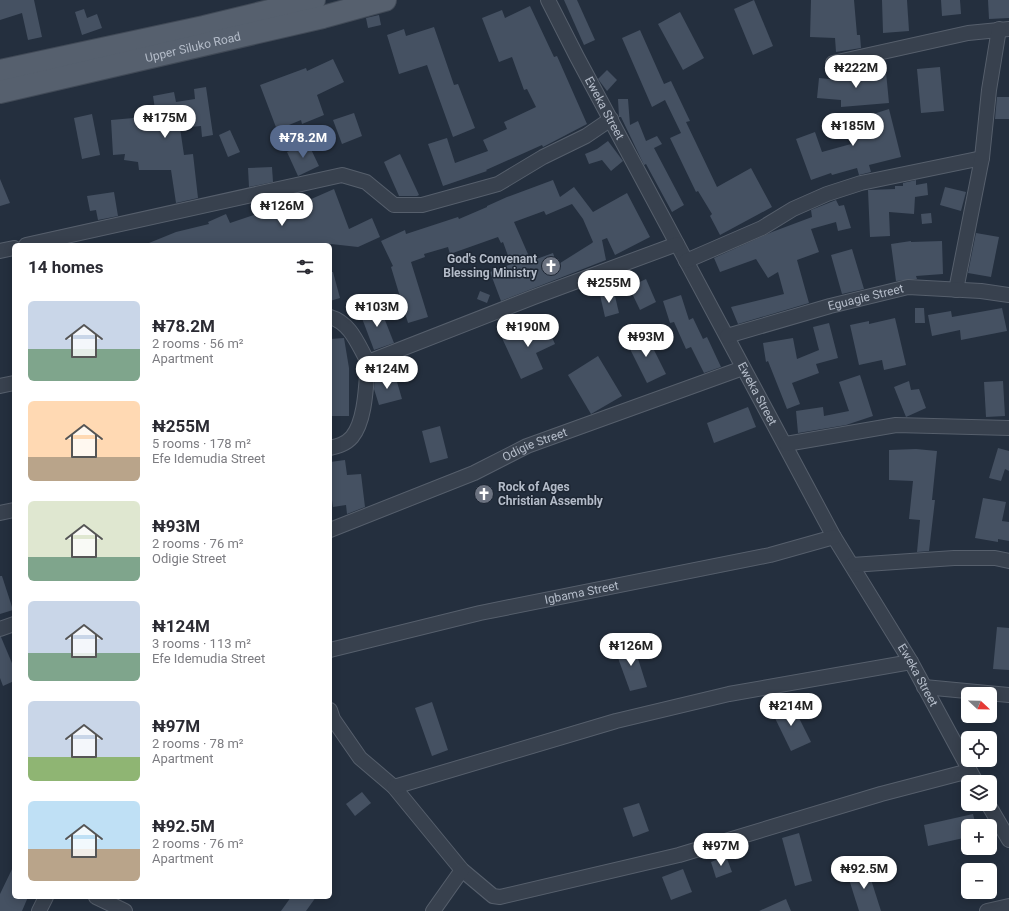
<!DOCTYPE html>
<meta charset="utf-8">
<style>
:root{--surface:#fff;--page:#f2f2f3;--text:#2b2b33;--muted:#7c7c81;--accent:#56698c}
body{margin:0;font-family:Roboto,sans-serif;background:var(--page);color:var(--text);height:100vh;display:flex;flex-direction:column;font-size:15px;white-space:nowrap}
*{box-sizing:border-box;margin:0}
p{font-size:13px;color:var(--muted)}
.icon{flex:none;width:22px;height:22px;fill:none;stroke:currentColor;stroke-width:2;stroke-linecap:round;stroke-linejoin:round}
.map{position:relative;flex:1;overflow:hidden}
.details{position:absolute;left:12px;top:243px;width:320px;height:656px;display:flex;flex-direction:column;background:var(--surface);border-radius:6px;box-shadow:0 2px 10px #0003}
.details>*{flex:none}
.needle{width:26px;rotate:112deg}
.buttons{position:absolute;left:961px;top:687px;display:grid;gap:8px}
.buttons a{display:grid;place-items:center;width:36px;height:36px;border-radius:6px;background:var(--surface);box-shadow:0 2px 10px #0003;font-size:20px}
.price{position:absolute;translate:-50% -34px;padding:0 9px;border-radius:14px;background:#fff;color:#222;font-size:13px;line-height:26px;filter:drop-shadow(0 1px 2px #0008)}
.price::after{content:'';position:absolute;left:50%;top:24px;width:12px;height:9px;margin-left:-6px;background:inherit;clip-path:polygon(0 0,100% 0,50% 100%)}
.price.active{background:var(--accent);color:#fff}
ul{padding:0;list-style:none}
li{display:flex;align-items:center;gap:12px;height:100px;padding:0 16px}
li span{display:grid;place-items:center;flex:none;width:112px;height:80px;border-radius:6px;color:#555}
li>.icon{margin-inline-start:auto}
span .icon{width:48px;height:48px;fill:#fffc;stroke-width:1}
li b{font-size:17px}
h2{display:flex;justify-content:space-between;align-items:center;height:48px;padding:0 16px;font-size:17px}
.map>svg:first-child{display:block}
</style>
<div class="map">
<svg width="1009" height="911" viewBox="0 0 1009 911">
<rect width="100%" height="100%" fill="#242f3e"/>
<g fill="#455162" fill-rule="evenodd">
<path d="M0,0h34l8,37 -14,3 -6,-27 -22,7z"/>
<path d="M564,0h13l18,40 -11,5z"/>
<path d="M754,0l19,46 -20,9 -19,-46z"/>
<path d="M811,0h43l3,35h3l1,13 -25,4 -1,-14 -25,-1z"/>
<path d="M882,0h25l2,31 -26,2z"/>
<path d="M941,0h19l1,14 -19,2z"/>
<path d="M988,0h21v18l-20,1z"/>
<path d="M530,6l24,51 3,-1 30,68 -44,23 -1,-2 -56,25 1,1 -44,15 -15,-42 19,-6 8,25 33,-12 -5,-11 24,-11 -3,-7 32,-15 -9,-18 -3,1 -12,-33 -13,5 -17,-44 20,-8 3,8z"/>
<path d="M84,9l3,9 10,-4 5,14 -20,7 -7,-23z"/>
<path d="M680,12l24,46 -21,12 -25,-46z"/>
<path d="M379,15l2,10 -13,3 -2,-10z"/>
<path d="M434,27l20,58 4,-1 17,44 -22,9 -26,-72 -28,9 -12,-39 17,-6 2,7z"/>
<path d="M640,30l24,54 7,-3 19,40 -4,1 31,65 34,-19 21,39 -52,28 -10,-19 2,-2 -14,-23 -2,1 -26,-54 11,-5 -16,-33 -13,7 -30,-69z"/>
<path d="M333,59l11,23 -27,13 7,20 -22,9 -1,-4 -24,10 -17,-45 46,-17 1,3z"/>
<path d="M940,67l4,44 -23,2 -4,-44z"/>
<path d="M875,68l1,5 10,-1 3,31 -48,4v-7l-24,-2 2,-20 20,2 -1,-3 26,-3v-5z"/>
<path d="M607,70l10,10 -10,11 -9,-12z"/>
<path d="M206,87l7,48 -11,2 -1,-11 -21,2 4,27 9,-1 5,44 -22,5 -5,-33h-32l-1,-8 -14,-2 1,-6 -12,1 -2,-35 45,-4 -3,-20 21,-4 2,10 19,-3 -1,-10z"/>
<path d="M997,97h12v22h-14z"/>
<path d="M618,99h10l2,26 8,-4 8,20 11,-5 5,8 -8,4 30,57 -12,7 -26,-48 -2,1 -23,-48h-2z"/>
<path d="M889,109l12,48 -32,8 2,7 -12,3 -2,-7 -25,7 -1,-2 -20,7 -15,-41 19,-7 7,20 29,-8 -6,-21z"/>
<path d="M354,113l8,23 -20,8 -9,-24z"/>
<path d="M92,114l8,41 -18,4 -8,-41z"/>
<path d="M230,130l10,22 -12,5 -9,-22z"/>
<path d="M608,141l15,20 -12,10 -9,-11 -13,4 -4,-10 12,-5z"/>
<path d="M308,143l11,23 -21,10 -11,-24z"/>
<path d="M400,154l19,41 -2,1h-18l-15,-34z"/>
<path d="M272,167l1,15 -24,5 -1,-19z"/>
<path d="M0,179l10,24 -10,3z"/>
<path d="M553,180l7,17 14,-10 19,25 34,-19 23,44 -35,18 -8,-17 -5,2 4,20 -105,41 -11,-29 21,-8 -8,-22 -2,1 -3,-6 -48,17 -2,-7 -24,7 1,3 -14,5 17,55 -20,6 -17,-56 2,-1 -12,-25 24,-11 1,4 52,-17 1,2 28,-12v-1l20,-9zM572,204l11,15 10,23 -1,1 -35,22 -4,-12 -22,8 -17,-39 30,-11 2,4z"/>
<path d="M916,180v5l11,-2 1,12 -13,2 -1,17 -25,-2 1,24 -20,1 -2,-47 27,-1v-3h8v-3z"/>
<path d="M945,187l21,5 -5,19 -21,-6z"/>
<path d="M334,189l15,40 23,-11 8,19 -22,10 -27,-3 -187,1 32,-13 33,-8 -1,-2 18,-8 4,9 30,-10 -1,-2 21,-8 1,4 27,-10 1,3z"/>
<path d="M114,192l4,24 -20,4 -2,-10 -6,1 -3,-15z"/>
<path d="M836,200l3,6 5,-1 7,23 -13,3 -2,-9 -25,7 8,23 -22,8 12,43 -71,21 -7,-17 53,-13 -6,-22 -10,6 -12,-19 -36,13 -6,-14 58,-26 40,-15 -1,-7z"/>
<path d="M931,213l1,10 -10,1 -1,-10z"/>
<path d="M976,233l23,4 -8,40 -23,-4z"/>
<path d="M911,241v1l31,-1 1,33 -27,2 1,3 -21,2 -5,-37z"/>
<path d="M852,249l12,40 -22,5 -11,-39z"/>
<path d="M330,272h3l7,26 -10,3z"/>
<path d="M646,279l10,23 -16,8 -11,-23z"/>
<path d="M480,291l10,4 -3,8 -10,-4z"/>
<path d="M614,292l5,21 -14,4 -5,-22z"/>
<path d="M681,295l8,25 4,-2 10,21 4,-2 14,30 -17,6 -13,-26 -5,2 -12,-27 -4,1 -7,-22z"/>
<path d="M379,305l15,38 -20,7 -14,-37z"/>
<path d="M915,308h9l1,15h-10z"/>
<path d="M1002,308l5,23 -46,9 -1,-10 -28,6 -4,-21 23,-4 1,6z"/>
<path d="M895,318l11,47 -22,5 -2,-10 -23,5 -9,-40 19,-4v3z"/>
<path d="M544,320l11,24 -19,9 7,16 -22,10 -19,-41z"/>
<path d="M829,323l9,35 -22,6 3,9 -27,10 8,21 -13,5 -19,-48 -2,1 -3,-19 30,-5 4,21 22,-9 -6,-23z"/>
<path d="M646,334l20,40 -19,9 -20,-40z"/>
<path d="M344,338l5,30v48h-19v-77z"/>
<path d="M598,356l24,40 -31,18 -23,-39z"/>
<path d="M395,375l7,24 -23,6 -5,-16 1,-9z"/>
<path d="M860,375l13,41 -27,9 -48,8 -2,-22 27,-4 1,9 25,-5 -10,-29z"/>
<path d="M909,381l2,9 8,-1 7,19 -20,9 -12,-30z"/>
<path d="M1003,381l2,35 -19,1 -2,-35z"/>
<path d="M748,407l8,20 -42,16 -7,-20z"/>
<path d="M440,426l8,32 -18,5 -8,-32z"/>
<path d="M998,448l11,3v20l-4,-2 -4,12 -12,-3z"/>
<path d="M916,449l21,2 -5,49h3l-6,51 -12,1 3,-32 -11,-1 4,-38 -24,-1v-30z"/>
<path d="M345,460l2,15 14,-1 4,33 -18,7 -1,-9 -13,2 -3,-21v-24z"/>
<path d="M983,498l23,4 -4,19 7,1v19l-11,-2v3l-23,-4z"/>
<path d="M0,576h2l11,34 -13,4z"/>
<path d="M997,627l12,1v42l-16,-1z"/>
<path d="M0,637h1l13,31v13l-11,5 -3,-8z"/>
<path d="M634,646l13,41 -17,4 -16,-44z"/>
<path d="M432,702l16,48 -16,6 -17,-48z"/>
<path d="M791,702l20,40 -20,9 -19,-39z"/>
<path d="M362,792l9,11 -16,13 -9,-12z"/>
<path d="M639,803l10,28 -16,6 -10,-29z"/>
<path d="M973,814l3,12h-8v11l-40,9 -4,-21z"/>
<path d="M799,833l13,48 -17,5 -13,-48z"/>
<path d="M726,856l6,16 -16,6 -5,-16z"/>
<path d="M14,865v32h14l-6,14h-22v-17z"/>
<path d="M867,867l14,44h-22l-12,-38z"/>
<path d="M683,869l9,23 -21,8 -9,-23z"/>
<path d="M291,897h25l-10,14h-25z"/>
<path d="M786,899l5,12h-32z"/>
</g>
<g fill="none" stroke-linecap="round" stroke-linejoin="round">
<g stroke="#565f6c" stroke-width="16">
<g id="minor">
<path id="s1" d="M548,0l29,57 257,480 77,125 65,120"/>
<path d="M833,63l135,-30 41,-4"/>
<path d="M26,245l316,-70 24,7 28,23h28l76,-21 45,-27 43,-21 25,-17"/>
<path d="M0,251l14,-3"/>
<path d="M686,261l76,-33 31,-19 34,-15 34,-11 121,-25"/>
<path d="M956,290l26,-132 7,-68 10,-61"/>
<path d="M330,317c21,6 28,28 38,45"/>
<path id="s2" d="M727,336l103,-30 78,-19 73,4 28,4"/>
<path d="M0,386l14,-3"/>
<path d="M786,444l110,-19 113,3"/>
<path d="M330,448c8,-2 16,-4 22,-11 14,-17 14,-54 16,-75l166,-65 143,-53"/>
<path d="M0,513l14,-3"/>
<path id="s3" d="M330,530l144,-57 53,-27 216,-78"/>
<path d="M852,565l102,-7h41l14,3"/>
<path d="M0,629l14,-5"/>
<path id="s4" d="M330,650l150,-37 290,-58 64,-18"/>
<path d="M924,687l85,8"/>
<path d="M330,710l3,9 27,39 34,29 68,83 31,26 7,1 179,-42 202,-61 88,-23"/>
<path d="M394,787l222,-66 113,-27 182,-32"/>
<path d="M988,804l21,36"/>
<path d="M96,897l29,14"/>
<path d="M39,911l7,-14"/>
<path d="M433,911l29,-41"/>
<path d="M987,911l22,-5"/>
</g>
</g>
<g stroke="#414a57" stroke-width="24">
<g id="primary">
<path d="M0,71l204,-44 110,-27"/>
<path id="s5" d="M0,92l323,-75 62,-17"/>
</g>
</g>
<use href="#minor" stroke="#38414e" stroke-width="14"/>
<use href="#primary" stroke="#56606e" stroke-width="22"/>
</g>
<defs>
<g id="church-disc" transform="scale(1)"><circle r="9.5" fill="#6b7280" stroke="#1d2633"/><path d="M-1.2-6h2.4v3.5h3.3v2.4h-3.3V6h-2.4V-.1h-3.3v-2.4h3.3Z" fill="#fff"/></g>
</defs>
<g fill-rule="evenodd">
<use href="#church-disc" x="551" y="266"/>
<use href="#church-disc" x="484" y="494"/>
</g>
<g text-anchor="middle" stroke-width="3" stroke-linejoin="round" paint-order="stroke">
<g font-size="12" fill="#b4bcc9" stroke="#1d2633">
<text dy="4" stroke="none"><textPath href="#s5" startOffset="198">Upper Siluko Road</textPath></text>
<text dy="4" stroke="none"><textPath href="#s1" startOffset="122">Eweka Street</textPath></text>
<text dy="4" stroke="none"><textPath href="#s2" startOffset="144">Eguagie Street</textPath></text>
<text dy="4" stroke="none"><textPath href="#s1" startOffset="446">Eweka Street</textPath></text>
<text dy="4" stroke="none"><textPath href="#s3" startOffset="222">Odigie Street</textPath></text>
<text dy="4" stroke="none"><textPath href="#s4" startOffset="258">Igbama Street</textPath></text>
<text dy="4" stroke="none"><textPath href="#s1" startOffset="770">Eweka Street</textPath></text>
</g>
<g font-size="12" font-weight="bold" fill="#b4bcc9" stroke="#1d2633" text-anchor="end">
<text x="537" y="263">God's Convenant<tspan x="537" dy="14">Blessing Ministry</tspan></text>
<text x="498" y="491" text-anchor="start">Rock of Ages<tspan x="498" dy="14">Christian Assembly</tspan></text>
</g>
</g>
</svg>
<div class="buttons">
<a><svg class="needle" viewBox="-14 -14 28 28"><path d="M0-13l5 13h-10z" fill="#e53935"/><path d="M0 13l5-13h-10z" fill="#7c7c81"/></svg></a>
<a><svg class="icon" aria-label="locate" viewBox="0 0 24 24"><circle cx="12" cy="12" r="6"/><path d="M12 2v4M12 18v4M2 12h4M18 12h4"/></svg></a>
<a><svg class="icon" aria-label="layers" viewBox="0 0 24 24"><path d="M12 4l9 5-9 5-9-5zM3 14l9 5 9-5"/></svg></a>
<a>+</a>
<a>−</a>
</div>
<b class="price" style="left:856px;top:89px">₦222M</b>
<b class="price" style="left:165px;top:139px">₦175M</b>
<b class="price" style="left:853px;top:147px">₦185M</b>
<b class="price active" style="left:303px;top:159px">₦78.2M</b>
<b class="price" style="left:282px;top:227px">₦126M</b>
<b class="price" style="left:609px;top:304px">₦255M</b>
<b class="price" style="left:377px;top:328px">₦103M</b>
<b class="price" style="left:528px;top:348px">₦190M</b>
<b class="price" style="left:646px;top:358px">₦93M</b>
<b class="price" style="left:387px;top:390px">₦124M</b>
<b class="price" style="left:631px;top:667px">₦126M</b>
<b class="price" style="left:791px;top:727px">₦214M</b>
<b class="price" style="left:721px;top:867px">₦97M</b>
<b class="price" style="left:864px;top:890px">₦92.5M</b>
<section class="details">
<h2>14 homes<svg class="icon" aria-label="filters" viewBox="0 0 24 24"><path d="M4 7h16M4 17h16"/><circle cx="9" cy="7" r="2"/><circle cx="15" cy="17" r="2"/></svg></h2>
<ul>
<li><span style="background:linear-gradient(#c9d6e8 60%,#7fa58c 0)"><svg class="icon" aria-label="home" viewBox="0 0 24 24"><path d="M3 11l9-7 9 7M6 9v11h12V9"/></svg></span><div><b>₦78.2M</b><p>2 rooms · 56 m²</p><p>Apartment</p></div></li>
<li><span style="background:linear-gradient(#ffd9b3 70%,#b9a48a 0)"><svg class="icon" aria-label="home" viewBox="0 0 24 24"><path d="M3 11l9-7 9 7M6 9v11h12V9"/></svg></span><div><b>₦255M</b><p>5 rooms · 178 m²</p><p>Efe Idemudia Street</p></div></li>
<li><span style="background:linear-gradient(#dfe7d0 70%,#7fa58c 0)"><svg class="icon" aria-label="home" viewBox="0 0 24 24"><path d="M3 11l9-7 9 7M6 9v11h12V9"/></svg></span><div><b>₦93M</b><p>2 rooms · 76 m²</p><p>Odigie Street</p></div></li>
<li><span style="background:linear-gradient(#c9d6e8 65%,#7fa58c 0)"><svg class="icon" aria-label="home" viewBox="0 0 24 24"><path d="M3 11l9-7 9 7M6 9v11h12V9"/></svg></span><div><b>₦124M</b><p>3 rooms · 113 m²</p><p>Efe Idemudia Street</p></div></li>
<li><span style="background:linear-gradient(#c9d6e8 70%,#8fb573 0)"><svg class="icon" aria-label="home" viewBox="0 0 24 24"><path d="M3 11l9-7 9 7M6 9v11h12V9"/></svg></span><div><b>₦97M</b><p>2 rooms · 78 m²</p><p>Apartment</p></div></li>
<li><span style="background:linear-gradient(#bfe0f5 60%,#b9a48a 0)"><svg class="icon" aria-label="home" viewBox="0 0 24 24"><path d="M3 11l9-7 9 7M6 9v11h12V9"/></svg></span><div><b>₦92.5M</b><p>2 rooms · 76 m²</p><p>Apartment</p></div></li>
</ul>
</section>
</div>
